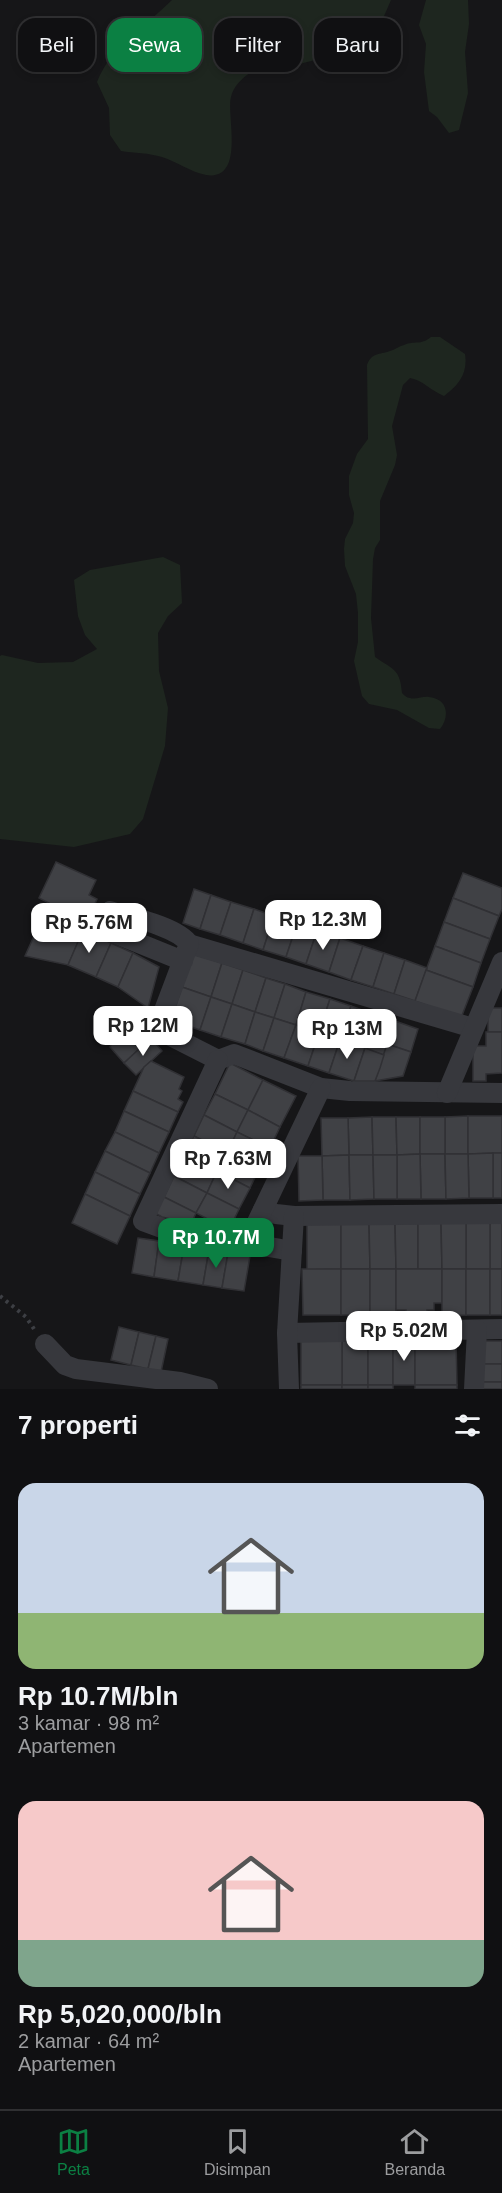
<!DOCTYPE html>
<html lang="id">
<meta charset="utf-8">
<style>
:root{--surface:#101012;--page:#19191b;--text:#f1f3f6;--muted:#9c9d9f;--line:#303032;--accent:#0b8043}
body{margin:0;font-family:Helvetica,sans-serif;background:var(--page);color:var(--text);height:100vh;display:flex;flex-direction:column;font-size:22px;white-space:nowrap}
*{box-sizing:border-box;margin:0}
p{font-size:20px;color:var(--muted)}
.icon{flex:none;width:33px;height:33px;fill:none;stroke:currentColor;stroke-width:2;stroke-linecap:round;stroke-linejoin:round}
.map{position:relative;height:1389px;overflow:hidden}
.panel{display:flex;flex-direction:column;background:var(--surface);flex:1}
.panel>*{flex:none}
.banner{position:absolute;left:18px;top:18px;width:466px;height:54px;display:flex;gap:12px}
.price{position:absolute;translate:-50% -51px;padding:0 14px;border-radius:12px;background:#fff;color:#222;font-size:20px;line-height:39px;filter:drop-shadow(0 2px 3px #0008)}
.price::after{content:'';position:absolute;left:50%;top:36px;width:18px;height:14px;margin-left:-9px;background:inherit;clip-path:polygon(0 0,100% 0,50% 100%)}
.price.selected{background:var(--accent);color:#fff}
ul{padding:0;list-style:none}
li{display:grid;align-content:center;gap:12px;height:318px;padding:0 18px}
li span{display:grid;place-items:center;height:186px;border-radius:18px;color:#555}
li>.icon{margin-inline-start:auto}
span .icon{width:108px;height:108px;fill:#fffc;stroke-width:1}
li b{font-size:26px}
h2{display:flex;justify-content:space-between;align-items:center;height:72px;padding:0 18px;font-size:26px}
.tag{padding:0 21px;border-radius:18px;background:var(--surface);box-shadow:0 3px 9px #0003,0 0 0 2px var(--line);font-size:21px;line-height:54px}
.tag.selected{background:var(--accent);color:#fff}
.menu{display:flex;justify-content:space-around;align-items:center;height:84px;border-top:2px solid var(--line);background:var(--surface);font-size:16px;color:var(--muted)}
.menu a{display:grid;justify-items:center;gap:3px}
.menu .selected{color:var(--accent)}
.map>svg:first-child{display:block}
</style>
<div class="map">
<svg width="502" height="1389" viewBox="0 0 502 1389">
<rect width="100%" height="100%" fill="#161618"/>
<g fill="#1e261f">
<path d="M172,0h219l-10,23 -13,14 -27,11 -18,10 -63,16 -9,-2c-9,6 -18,15 -20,25 -5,17 15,84 -25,78 -15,-3 -29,-13 -44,-18 -13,-4 -28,-4 -41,-6l-11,-16 -1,-27 -12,-26c14,-36 49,-56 75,-82z"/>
<path d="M426,0h42l1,24 -4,28 3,41 -9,37 -10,3 -12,-16 -8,-6 -5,-39 2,-28 -7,-19z"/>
<path d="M431,337h9l25,17c3,19 -6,31 -21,42 -13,-5 -21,-16 -34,-18l-7,7 -11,41 5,29 -2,10 -15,36v39l-5,8 -2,11 -2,59 4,39c18,13 25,11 27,36 2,2 5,5 8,5 6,2 13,-2 19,-1 19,2 21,19 11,32l-11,-1 -32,-18 -28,-6 -7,-8 -8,-35 4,-19v-29l-2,-19 -11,-28 -1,-17 1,-10 8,-16 1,-10 -5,-18v-19l8,-22 11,-15 -1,-74c5,-13 12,-10 23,-14 5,-1 9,-5 14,-6 11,-5 16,1 27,-8z"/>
<path d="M163,557l17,8 2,38 -14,13 -10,17 1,38 9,37 -3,38 -22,73 -13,15 -56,13 -74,-8v-183l2,-1 36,8 35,-1 24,-13 -12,-14 -7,-19 -4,-36 16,-10z"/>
</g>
<g fill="#404145" stroke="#303034" stroke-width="1.5">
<path d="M56,862l40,18 -7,15 8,4 -29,66 -43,-9 24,-53 -10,-5z"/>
<path d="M463,873l39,15v21l-3,7 -46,-18z"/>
<path d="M194,889l17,6 -11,34 -17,-6z"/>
<path d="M211,895l20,7 -11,33 -20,-6z"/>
<path d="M453,898l46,18 -9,23 -46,-17z"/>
<path d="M231,902l23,7 -11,34 -23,-8z"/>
<path d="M254,909l20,7 -11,34 -20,-7z"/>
<path d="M274,916l23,8 -11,33 -23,-7z"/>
<path d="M444,922l46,17 -9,24 -46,-17z"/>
<path d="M297,924l20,7 -11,33 -20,-7z"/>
<path d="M83,930l28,13 -15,34 -28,-12z"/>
<path d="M317,931l23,7 -11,34 -23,-8z"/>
<path d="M340,938l23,8 -12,34 -22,-8z"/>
<path d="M111,943l22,10 -15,34 -22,-10z"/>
<path d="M363,946l21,7 -11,34 -22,-7z"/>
<path d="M435,946l46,17 -8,24 -47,-17z"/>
<path d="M133,953l26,14 -11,41 -30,-21z"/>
<path d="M384,953l21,7 -11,34 -21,-7z"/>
<path d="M193,954l29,9 -11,34 -29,-10z"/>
<path d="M405,960l22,8 -12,33 -21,-7z"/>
<path d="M222,963l21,7 -11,34 -21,-7z"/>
<path d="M243,970l23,8 -11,34 -23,-8z"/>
<path d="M426,970l47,17 -12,31 -46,-17z"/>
<path d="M266,978l19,6 -11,34 -19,-6z"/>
<path d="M285,984l21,8 -10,33 -22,-7z"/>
<path d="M182,987l29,10 -11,33 -29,-10z"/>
<path d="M306,992l24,7 -11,34 -23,-8z"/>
<path d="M211,997l21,7 -11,33 -21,-7z"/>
<path d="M330,999l21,7 -11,34 -21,-7z"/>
<path d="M232,1004l23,8 -10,32 -24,-7z"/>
<path d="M351,1006l22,8 -11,34 -22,-8z"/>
<rect x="488" y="1008" width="14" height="24"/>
<path d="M127,1012l24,26 -27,25 -14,-16z"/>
<path d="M255,1012l19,6 -11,33 -18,-7z"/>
<path d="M373,1014l22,7 -11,34 -22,-7z"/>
<path d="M274,1018l22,7 -12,33 -21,-7z"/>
<path d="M395,1021l23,8 -7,23 -24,-8z"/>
<path d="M296,1025l23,8 -11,33 -24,-8z"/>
<path d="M486,1032h16v41l-16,1v7h-13v-35h13z"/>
<path d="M319,1033l21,7 -11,33 -21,-7z"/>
<path d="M151,1038l11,13 -26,24 -12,-12z"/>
<path d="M340,1040l25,8 -11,33 -25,-8z"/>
<path d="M387,1044l24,8 -8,24 -28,5z"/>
<path d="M365,1048l19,7 -4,13 -5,13h-21z"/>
<path d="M151,1061l33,16 -5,12 3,2 -4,8 5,3 -5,10 -45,-21 11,-24z"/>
<path d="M230,1063l33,17 -15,30 -33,-16z"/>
<path d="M263,1080l33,16 -16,31 -32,-17z"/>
<path d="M133,1091l45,21 -9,20 -45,-21z"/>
<path d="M215,1094l33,16 -11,22 -33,-17z"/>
<path d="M248,1110l32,17 -10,21 -33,-16z"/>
<path d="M124,1111l45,21 -10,21 -44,-21z"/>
<path d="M204,1115l33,17 -10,21 -33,-17z"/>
<path d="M468,1116v38h-23v-37z"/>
<path d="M468,1116h34v37l-34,1z"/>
<path d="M372,1117l1,38h-24l-1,-37z"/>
<path d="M372,1117h24l1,38h-24z"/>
<path d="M396,1117h24v37l-23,1z"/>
<rect x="420" y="1117" width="25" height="37"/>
<path d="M321,1118h27l1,37 -27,1z"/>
<path d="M115,1132l44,21 -9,20 -45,-22z"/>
<path d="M237,1132l33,16 -11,21 -32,-16z"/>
<path d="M194,1136l33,17 -10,18 -33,-16z"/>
<path d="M105,1151l45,22 -10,21 -45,-22z"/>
<path d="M227,1153l32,16 -9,19 -33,-17z"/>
<rect x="493" y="1153" width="9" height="45"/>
<path d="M493,1153v45h-24l-1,-44z"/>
<path d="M420,1154h25l1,45h-25z"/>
<path d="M420,1154l1,45h-24v-44z"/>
<path d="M445,1154h23l1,44 -23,1z"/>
<path d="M184,1155l33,16 -10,22 -33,-17z"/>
<path d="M349,1155l1,45h-27l-1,-44z"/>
<path d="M349,1155h24l1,44 -24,1z"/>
<path d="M373,1155h24v44h-23z"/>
<path d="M298,1156h24l1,44 -24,1z"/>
<path d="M217,1171l33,17 -11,21 -32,-16z"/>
<path d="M95,1172l45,22 -10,22 -45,-22z"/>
<path d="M174,1176l33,17 -11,20 -32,-16z"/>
<path d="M207,1193l32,16 -10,21 -33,-17z"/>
<path d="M85,1194l45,22 -13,28 -45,-21z"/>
<path d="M164,1197l32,16 -5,11 -29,-7 -7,-4z"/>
<path d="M490,1222l12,1v46h-12z"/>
<path d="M490,1222v47h-24v-46z"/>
<path d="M307,1223h34v46l-34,1z"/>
<path d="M341,1223h28l1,46h-29z"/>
<path d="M369,1223h26l1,46h-26z"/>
<path d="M395,1223h23v46h-22z"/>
<path d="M418,1223h23l1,46h-24z"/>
<path d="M441,1223h25v46h-24z"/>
<path d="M138,1238l21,3 -5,36 -22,-4z"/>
<path d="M159,1241l25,5 -6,35 -24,-4z"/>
<path d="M184,1246l25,4 -6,35 -25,-4z"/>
<path d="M209,1250l19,3 -6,35 -19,-3z"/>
<path d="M228,1253l22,3 -6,35 -22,-3z"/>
<path d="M302,1269h39v46h-38z"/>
<rect x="341" y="1269" width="29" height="46"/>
<rect x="370" y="1269" width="26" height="46"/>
<path d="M396,1269h46v34h-8v7h-7v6h-21v-6h-10z"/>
<path d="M442,1269h24v46l-24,1z"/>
<rect x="466" y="1269" width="24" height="46"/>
<rect x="490" y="1269" width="12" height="46"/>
<path d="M119,1327l20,5 -8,33 -20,-5z"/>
<path d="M139,1332l17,4 -8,33 -17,-4z"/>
<path d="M156,1336l12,3 -7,33 -13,-3z"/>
<rect x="342" y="1339" width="26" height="46"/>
<path d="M342,1339v46h-41v-45z"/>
<rect x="368" y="1339" width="25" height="46"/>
<rect x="393" y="1339" width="22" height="46"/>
<path d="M415,1339h41l1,46h-42z"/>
<rect x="478" y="1341" width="24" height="23"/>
<path d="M478,1364h24v18h-25z"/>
<rect x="477" y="1382" width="25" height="7"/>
<rect x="301" y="1385" width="41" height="4"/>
<rect x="342" y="1385" width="26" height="4"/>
<rect x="368" y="1385" width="25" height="4"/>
<rect x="415" y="1385" width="42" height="4"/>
</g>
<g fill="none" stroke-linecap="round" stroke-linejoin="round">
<path stroke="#3d3f44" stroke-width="4" stroke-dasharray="3 4.5" stroke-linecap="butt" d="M0,1296l26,21 8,12"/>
<g stroke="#37383d" stroke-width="20">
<path d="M189,944l284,84"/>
<path d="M183,961l-79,-32 6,-18c21,6 68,16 79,33l-32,85 61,31 16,-6 87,34 29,3 152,2"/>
<path d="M218,1060l-75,161 19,7 130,23"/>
<path d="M447,1093l55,-131"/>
<path d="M263,1210l13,4 18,2 208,-2"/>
<path d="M247,1243l74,-155"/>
<path d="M287,1333l215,-4"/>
<path d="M45,1344l20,21 11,4 104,13 28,7"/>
<path d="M289,1389l-2,-56 7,-117"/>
<path d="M474,1389l3,-59"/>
</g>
</g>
</svg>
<b class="price" style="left:323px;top:951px">Rp 12.3M</b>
<b class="price" style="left:89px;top:954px">Rp 5.76M</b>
<b class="price" style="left:143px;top:1057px">Rp 12M</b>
<b class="price" style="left:347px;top:1060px">Rp 13M</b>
<b class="price" style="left:228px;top:1190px">Rp 7.63M</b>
<b class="price selected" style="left:216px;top:1269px">Rp 10.7M</b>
<b class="price" style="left:404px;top:1362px">Rp 5.02M</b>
<div class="banner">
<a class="tag">Beli</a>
<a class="tag selected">Sewa</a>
<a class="tag">Filter</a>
<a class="tag">Baru</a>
</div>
</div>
<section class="panel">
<h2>7 properti<svg class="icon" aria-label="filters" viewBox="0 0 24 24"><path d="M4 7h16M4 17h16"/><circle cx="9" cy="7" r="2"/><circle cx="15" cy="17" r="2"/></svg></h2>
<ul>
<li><span style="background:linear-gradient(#c9d6e8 70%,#8fb573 0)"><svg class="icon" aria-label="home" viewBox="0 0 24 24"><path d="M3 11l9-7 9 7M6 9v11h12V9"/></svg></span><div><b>Rp 10.7M/bln</b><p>3 kamar · 98 m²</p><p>Apartemen</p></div></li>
<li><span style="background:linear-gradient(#f6c9c9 75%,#7fa58c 0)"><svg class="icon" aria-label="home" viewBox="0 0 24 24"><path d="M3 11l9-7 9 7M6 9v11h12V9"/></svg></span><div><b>Rp 5,020,000/bln</b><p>2 kamar · 64 m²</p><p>Apartemen</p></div></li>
</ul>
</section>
<nav class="menu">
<a class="selected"><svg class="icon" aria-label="map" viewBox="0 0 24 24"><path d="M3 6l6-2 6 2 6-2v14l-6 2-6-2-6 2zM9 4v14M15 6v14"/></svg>Peta</a>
<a><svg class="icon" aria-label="saved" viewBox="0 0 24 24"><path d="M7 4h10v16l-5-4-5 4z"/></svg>Disimpan</a>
<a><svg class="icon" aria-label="home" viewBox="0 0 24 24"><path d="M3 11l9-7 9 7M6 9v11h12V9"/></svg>Beranda</a>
</nav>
